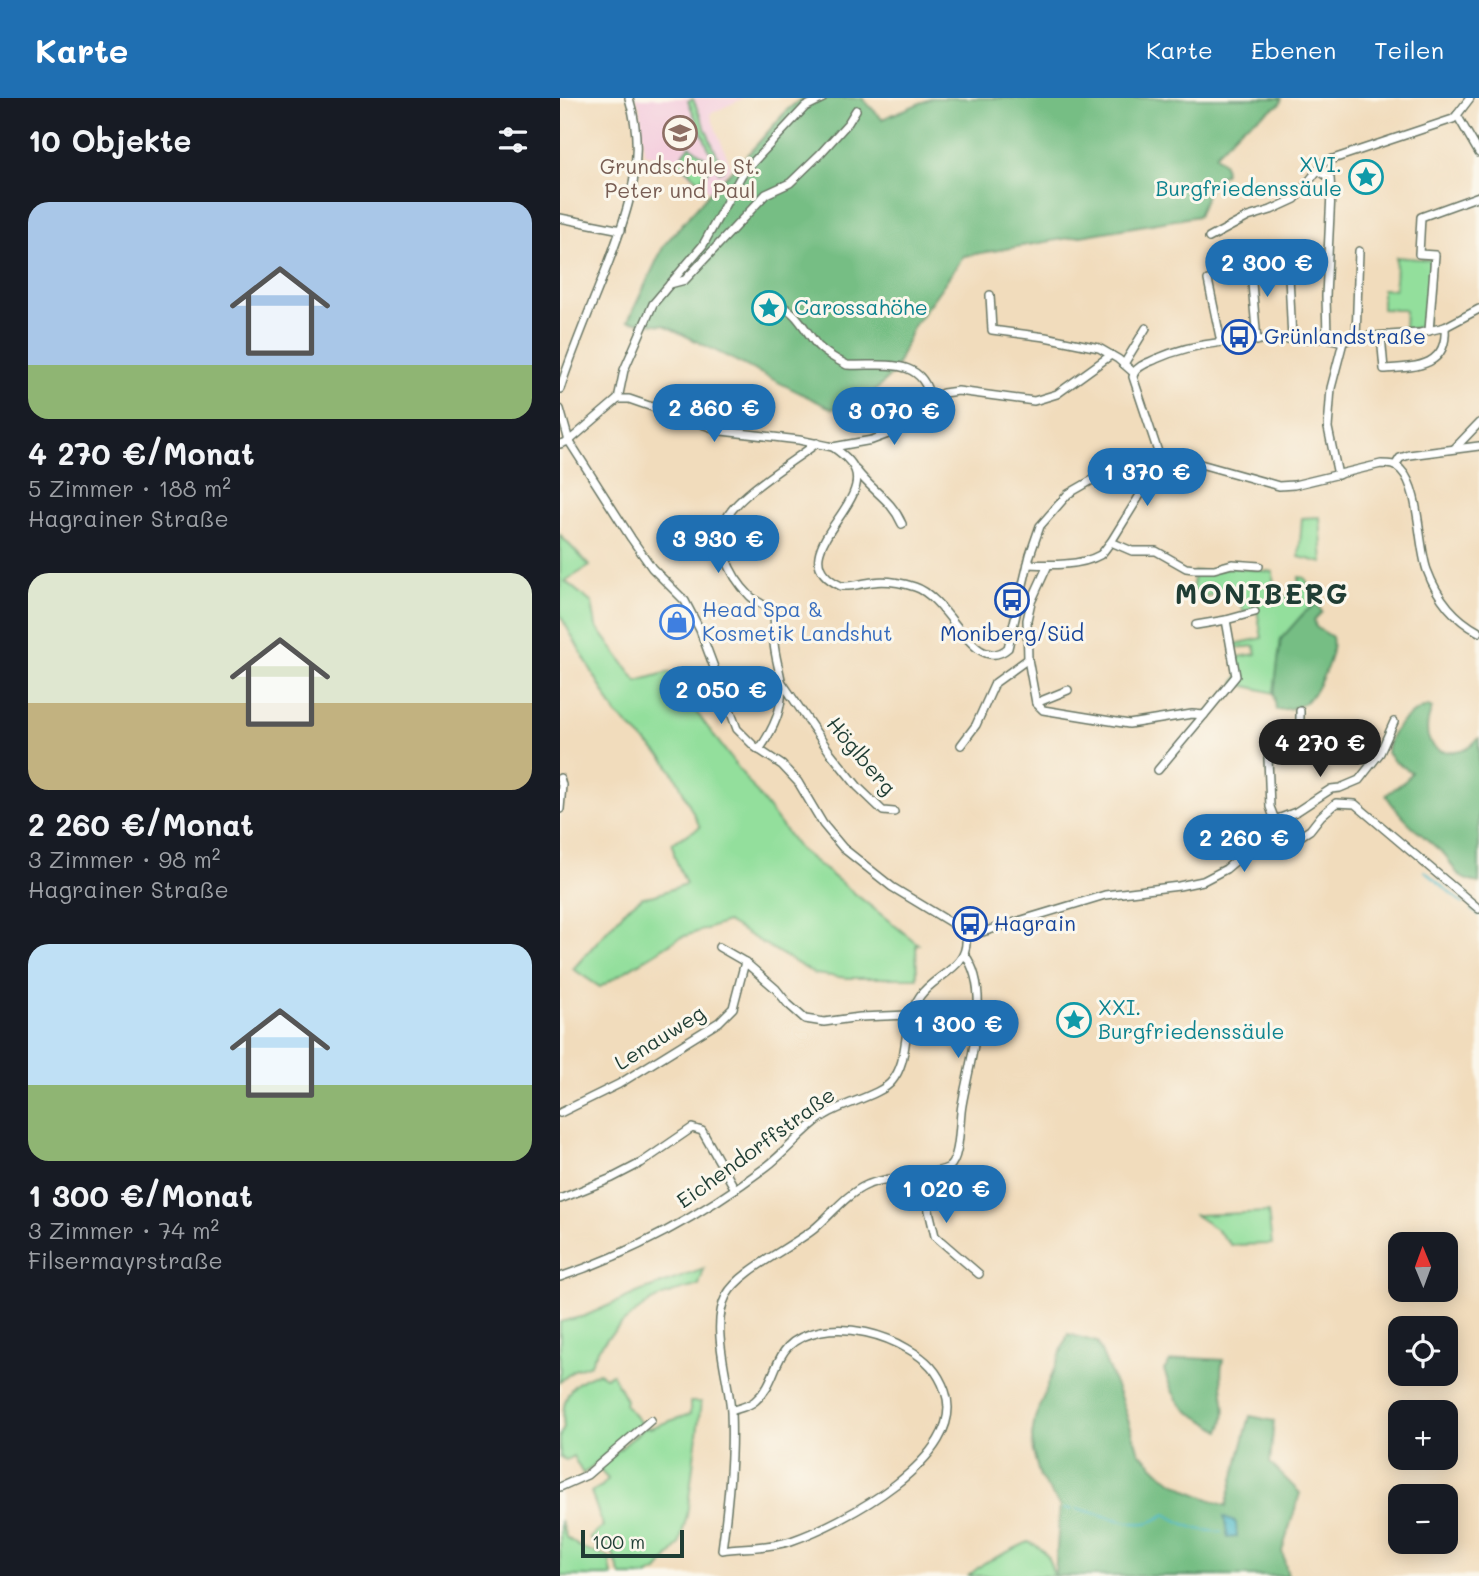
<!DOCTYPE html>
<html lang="de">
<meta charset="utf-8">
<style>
:root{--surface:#171b24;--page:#242831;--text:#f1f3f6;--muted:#9ea1a6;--accent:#1f6fb2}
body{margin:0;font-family:Mali,sans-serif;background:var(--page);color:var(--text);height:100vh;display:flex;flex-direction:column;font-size:26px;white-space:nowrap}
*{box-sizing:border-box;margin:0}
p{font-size:23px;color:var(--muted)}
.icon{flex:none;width:38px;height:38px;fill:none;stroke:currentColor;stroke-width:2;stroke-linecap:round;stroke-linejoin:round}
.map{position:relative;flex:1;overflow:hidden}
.details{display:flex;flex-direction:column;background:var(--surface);width:560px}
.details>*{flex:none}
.needle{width:46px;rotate:359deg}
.tools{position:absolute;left:828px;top:1134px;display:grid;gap:14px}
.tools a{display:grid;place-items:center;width:70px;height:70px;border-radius:14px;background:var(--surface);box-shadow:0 4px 18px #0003;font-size:35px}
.scale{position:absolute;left:21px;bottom:18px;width:103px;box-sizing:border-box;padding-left:7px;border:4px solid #1f3d34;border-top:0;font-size:19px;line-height:24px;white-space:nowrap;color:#1f3d34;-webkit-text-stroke:5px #fbf7ec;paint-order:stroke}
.price{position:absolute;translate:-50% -60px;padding:0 16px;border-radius:24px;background:var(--accent);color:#fff;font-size:23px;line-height:46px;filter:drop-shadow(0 2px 4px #0008)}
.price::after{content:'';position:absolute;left:50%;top:42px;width:21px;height:16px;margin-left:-10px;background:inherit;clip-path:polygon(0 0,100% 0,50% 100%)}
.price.active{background:#222;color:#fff}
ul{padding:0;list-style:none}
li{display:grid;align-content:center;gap:14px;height:371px;padding:0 28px}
li span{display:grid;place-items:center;height:217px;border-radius:21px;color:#555}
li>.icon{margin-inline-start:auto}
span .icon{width:126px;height:126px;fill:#fffc;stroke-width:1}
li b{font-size:30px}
h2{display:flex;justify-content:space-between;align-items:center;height:84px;padding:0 28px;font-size:30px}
header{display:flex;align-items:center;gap:42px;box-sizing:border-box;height:98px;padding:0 35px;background:var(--accent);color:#fff}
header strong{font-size:33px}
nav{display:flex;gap:38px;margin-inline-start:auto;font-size:24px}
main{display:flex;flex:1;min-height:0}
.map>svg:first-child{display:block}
</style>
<header>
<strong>Karte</strong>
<nav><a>Karte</a><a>Ebenen</a><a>Teilen</a></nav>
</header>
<main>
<section class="details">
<h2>10 Objekte<svg class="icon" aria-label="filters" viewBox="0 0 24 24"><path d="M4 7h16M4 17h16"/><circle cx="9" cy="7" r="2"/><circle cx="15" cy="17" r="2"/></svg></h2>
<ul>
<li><span style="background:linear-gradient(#a9c7e8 75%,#8fb573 0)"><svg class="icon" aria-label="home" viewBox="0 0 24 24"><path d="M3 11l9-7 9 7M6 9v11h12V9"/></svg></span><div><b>4 270 €/Monat</b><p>5 Zimmer · 188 m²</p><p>Hagrainer Straße</p></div></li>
<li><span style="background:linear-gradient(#dfe7d0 60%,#c2b280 0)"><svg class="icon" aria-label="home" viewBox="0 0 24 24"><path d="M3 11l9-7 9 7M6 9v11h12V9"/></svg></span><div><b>2 260 €/Monat</b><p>3 Zimmer · 98 m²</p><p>Hagrainer Straße</p></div></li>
<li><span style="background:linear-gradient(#bfe0f5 65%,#8fb573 0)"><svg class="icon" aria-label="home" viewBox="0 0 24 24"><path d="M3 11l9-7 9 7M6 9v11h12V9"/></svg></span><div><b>1 300 €/Monat</b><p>3 Zimmer · 74 m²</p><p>Filsermayrstraße</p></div></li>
</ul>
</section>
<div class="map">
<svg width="919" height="1478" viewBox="0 0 919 1478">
<rect width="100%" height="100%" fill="#fbf7ec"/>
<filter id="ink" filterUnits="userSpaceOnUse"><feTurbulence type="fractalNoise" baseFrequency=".0143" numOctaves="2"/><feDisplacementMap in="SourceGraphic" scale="14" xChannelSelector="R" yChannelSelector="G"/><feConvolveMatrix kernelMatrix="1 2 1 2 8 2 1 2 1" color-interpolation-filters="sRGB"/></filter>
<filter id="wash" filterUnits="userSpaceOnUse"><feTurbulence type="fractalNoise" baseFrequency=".00686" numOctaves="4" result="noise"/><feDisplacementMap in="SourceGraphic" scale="28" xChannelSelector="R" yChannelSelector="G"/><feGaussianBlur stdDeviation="1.57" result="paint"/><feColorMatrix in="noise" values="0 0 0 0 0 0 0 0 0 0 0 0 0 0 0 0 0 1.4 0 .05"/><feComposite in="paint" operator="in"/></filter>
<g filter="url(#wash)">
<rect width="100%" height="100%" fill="#f1dcbc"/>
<path fill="#f4cfde" d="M76,0h108l-34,16 21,53 -21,25 -34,-28 -32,-11 -4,-45z"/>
<g fill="#93df9c" stroke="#598e68" stroke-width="2">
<path d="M133,1l30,71 -4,2 -31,-71z"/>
<path d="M130,48l24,18 -14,17 -23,-19z"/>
<path d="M836,159l35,3 -5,66 -22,4 1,-20 -23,-1v-20h13z"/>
<path d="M760,419l3,46 -24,-6 3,-39z"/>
<path d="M0,437l30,31 -25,15 27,22 4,23 41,55 32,-9 25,37 105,140 119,95h-2l1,34h-70l-32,-4 -88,-52 -48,16 -79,49 -27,-18 53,-60 17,-12 12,-2 31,-11 -11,-26 -3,-15 28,-16 -22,-46 -13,-21 -49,-46 -56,-99z"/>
<path d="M672,469l41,5 1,24h24l1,-19 6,1 12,25 -14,11 -22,25 -7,54 -40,-10 6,-10 -2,-16 18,-3 -1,-8 -18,2 -2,-4 27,-6 -5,-28 -14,2 -5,-23 -41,9 -4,-10 1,-17 15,1z"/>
<path d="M708,1114l4,32 -41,1 -15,-16 -21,-14z"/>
<path d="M144,1171l-5,16c-15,5 -34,8 -47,16 -20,13 -54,40 -61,63l-17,6 -14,12v-60l25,-6 54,-24z"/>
<path d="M39,1275l6,4 7,-3 14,26 -1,5 17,19 -59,50 -10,-18 -7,4 -6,-3v-22l4,-7c-4,-32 7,-47 35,-55z"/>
<path d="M130,1304h11l-14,113 -8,30 -22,26 -11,5h-25l-10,-28 -14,-4 -7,-6 13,-12 -12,-34 11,-6 6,-7 -10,-11 47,-41 5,1 40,-14z"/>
<path d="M0,1422l6,17 15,11 28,9 3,19h-52z"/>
<path d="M468,1444c17,5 22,18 26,34h-86l16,-13z"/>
</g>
<g fill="#76be84" stroke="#4a7e5c" stroke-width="2">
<path d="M242,0h60l20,21 50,-21h350l-2,6 -39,24 -26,27 9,9 1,9 -14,11 -13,32 -234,40 -51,71 -19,45 -29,29 -33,8 -168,-84 -36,-4 36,-76 46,-53 42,-42 35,-40z"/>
<path d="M757,505l5,9 -8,8 2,7 16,10c4,17 -14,56 -28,66 -8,6 -18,6 -28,7l-2,-17 7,-54 22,-25z"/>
<path d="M868,608l4,2c-12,30 -1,53 35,40 5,-2 9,-8 12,-10v145c-7,-1 -15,-3 -20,-8 -7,-6 -9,-16 -16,-22 -20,-17 -43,-35 -57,-58l20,-15 5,-8 -18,-12 -6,-7c1,-24 21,-39 41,-47z"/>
<path d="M508,1236l29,8 23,54 19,56 24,23 26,16 37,15 24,-90 24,5 -4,42 30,30 -18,58 6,25h-233l5,-70 -20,-29 -7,-25 -1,-16 3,-18z"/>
<path d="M629,1260l34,2c-7,23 9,49 -3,71 -10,-8 -19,-12 -29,-18 -15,-8 -22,-29 -27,-43l6,-8z"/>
</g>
<path fill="#4cb9c8" stroke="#367b7e" stroke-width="2" d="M664,1419l12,6 1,14 -9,1z"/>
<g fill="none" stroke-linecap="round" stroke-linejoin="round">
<g stroke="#4cb9c8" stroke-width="2">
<path d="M865,773l38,33"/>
<path d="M911,812l8,5"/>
<path d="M504,1411h8"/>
<path d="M517,1411c21,3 54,19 73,13 5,-1 11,-5 16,-8 9,6 27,15 37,16 7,1 11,1 18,2"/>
</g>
</g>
</g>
<g filter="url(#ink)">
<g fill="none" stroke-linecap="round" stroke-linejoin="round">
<g stroke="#687564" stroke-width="10">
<g id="minor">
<path d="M910,0l-13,17 22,38"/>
<path d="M758,72l12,8 1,15 -5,103 1,42"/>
<path d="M0,120l61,12"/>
<path d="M649,140l39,-21 23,-7 24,-11 29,-37 129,-43 4,-4"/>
<path d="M690,162l7,81"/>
<path d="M729,178l3,64"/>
<path d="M648,182l13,62"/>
<path d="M110,186l15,-4 81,-86 24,-11 30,-29 28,-31 8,-13"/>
<path d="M430,197l2,35 53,7 54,11 19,11 16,14"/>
<path d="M214,207c21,0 32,28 44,41 8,8 19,14 29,19 33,2 76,-10 83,34"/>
<path d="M869,233l6,-76 -16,-1 2,-37 58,-21"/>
<path d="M821,238l3,33c32,-2 64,-2 61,-42"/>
<path d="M796,239l3,-86"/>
<path d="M564,266l22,-36"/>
<path d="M574,275c5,-8 14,-10 22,-14 53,-24 114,-18 171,-21l16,4 13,-5 64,-4 25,-6 34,-18"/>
<path d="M0,291c14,-43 32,-84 48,-125 21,-55 39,-107 21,-166"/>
<path d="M58,301h11l93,32 77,9 34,7 39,-7 27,-10 31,-31 13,-6 15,-2 76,10 23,-7 54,-39"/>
<path d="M0,311l9,32 62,97 21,30 33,33 15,29 37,99 18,18 27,18 16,17 25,42 20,24 49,39 66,40 8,10"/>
<path d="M0,346l9,-3 49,-42 6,-29 29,-66 50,-59 39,-71 63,-67 18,-9"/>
<path d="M273,349c8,6 18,13 22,23 15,37 -77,87 -14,116 12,1 21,-3 32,-4 14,-2 29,1 42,5 35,11 59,90 93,61l22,-93 10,-29 28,-32 40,-23 53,-10 25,-1 93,26 15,-1 87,-21c7,0 15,0 20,6 19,19 17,75 26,100 10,27 27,49 52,62"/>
<path d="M895,350l24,-25"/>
<path d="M835,368l5,-8 9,-3 70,-9"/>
<path d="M297,373c16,21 34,28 45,53"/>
<path d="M778,377l-10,-47 3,-40 12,-46"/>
<path d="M551,444l50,-81 -28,-84 1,-4"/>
<path d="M468,466c22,1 53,2 72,-9 4,-3 7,-9 11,-13l21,9h24l30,17 8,1h20l18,-5 27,2"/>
<path d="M488,467l-17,37 -4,18 1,39 8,44 7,7 86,14 63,-10 12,1 32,-39 -10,-56 29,-8"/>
<path d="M636,527l30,-5"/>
<path d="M221,583l48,70 29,36 25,24 11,1"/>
<path d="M476,605l32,-13"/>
<path d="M401,647l15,-20 19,-42 33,-24"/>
<path d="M199,652c15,-22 25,-42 22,-70 -2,-12 -6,-24 -7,-37 -1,-8 3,-25 -2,-31 -5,-7 -16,-10 -22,-16 -20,-20 -38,-56 -21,-82 14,-22 66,-54 88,-71"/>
<path d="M598,672l46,-55"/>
<path d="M0,680l2,7 -2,24"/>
<path d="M715,722l-5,-13 -2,-49c16,-25 33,-1 32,-47"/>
<path d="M703,743l1,-7 11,-14 21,-8 35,-23 9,-1 19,-8 21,-27 14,-31"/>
<path d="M406,839l139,-42 74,-9 24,-5 23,-12 32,-27 38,-3 14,-9 11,-14 15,-13 19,1 124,105"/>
<path d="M159,849l26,15 31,27 12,15 17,15 19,3 36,-5 49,-2"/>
<path d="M0,1015l59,-29 100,-62 14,-14 12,-46"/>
<path d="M360,1075l15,63 44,38"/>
<path d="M0,1101l52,-21 29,-15 51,-35 10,3 33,58"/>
<path d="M0,1179c75,-25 143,-63 206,-110 20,-15 36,-36 56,-50 18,-13 60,-22 70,-36 19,-23 8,-56 28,-85 15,-22 49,-27 46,-59"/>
<path d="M171,1313c8,-3 17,-4 24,-10 29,-25 12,-59 66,-70 29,-5 62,3 87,18 18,10 30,22 37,42 24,66 -104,133 -154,150 -21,7 -47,6 -69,9 6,-46 11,-92 9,-138 -2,-34 -21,-85 -5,-116 13,-25 64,-48 88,-67 17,-14 32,-35 53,-44 21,-10 69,-9 82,-18 12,-9 10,-48 13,-62 7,-42 31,-113 3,-150"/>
<path d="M0,1389l27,-12 64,-55"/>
</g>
</g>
<use href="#minor" stroke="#fff" stroke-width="7"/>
</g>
</g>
<defs>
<g id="school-ring" transform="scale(1.75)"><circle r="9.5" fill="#fbf7ec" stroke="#8d6e63" stroke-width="1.5"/><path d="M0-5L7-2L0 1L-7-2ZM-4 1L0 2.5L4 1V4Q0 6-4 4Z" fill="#8d6e63"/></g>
<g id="sight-ring" transform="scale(1.75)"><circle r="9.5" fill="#fbf7ec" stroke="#0f9aa8" stroke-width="1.5"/><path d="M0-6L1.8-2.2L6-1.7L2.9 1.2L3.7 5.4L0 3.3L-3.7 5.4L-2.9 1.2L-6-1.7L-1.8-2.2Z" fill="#0f9aa8"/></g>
<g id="bus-ring" transform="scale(1.75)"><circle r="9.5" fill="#fbf7ec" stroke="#1a4fb4" stroke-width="1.5"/><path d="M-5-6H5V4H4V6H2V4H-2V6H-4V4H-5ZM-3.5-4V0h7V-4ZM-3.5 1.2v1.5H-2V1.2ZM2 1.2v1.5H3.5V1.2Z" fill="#1a4fb4"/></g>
<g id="shop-ring" transform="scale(1.75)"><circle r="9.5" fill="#fbf7ec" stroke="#3f7fe0" stroke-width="1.5"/><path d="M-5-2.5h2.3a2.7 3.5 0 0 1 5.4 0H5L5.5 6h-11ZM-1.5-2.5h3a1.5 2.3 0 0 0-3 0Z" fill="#3f7fe0"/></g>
</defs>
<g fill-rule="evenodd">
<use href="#school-ring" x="120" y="35"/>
<use href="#sight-ring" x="806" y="79"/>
<use href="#sight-ring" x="209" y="210"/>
<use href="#bus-ring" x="679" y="239"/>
<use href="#bus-ring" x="452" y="502"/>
<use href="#shop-ring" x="117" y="524"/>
<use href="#bus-ring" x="410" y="826"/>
<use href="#sight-ring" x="514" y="922"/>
</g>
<g text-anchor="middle" stroke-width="6" stroke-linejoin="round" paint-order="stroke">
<g font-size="21" fill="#0d838f" stroke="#fbf7ec" text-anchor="start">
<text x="782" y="74" text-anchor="end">XVI.<tspan x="782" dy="24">Burgfriedenssäule</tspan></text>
<text x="234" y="217">Carossahöhe</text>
<text x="538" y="917">XXI.<tspan x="538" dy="24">Burgfriedenssäule</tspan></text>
</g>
<g font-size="21" fill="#785e54" stroke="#fbf7ec">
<text x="120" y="76">Grundschule St.<tspan x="120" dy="24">Peter und Paul</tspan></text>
</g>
<g font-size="21" fill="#164399" stroke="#fbf7ec" text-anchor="start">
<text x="704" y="246">Grünlandstraße</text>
<text x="452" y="543" text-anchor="middle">Moniberg/Süd</text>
<text x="434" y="833">Hagrain</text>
</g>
<g font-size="21" fill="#366cbe" stroke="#fbf7ec" text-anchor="start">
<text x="142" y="519">Head Spa &amp;<tspan x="142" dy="24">Kosmetik Landshut</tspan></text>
</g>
<g font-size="21" fill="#1f3d34" stroke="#fbf7ec">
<text transform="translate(301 658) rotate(50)" y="7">Höglberg</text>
<text transform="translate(100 940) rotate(-32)" y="7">Lenauweg</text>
<text transform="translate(196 1050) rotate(-36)" y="7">Eichendorffstraße</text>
</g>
<g font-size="28" font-weight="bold" letter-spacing="2" fill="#1f3d34" stroke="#fbf7ec">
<text x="702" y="506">MONIBERG</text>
</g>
</g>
</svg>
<div class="tools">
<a><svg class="needle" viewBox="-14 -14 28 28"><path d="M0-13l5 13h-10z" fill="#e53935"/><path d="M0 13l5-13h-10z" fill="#9ea1a6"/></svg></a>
<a><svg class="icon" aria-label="locate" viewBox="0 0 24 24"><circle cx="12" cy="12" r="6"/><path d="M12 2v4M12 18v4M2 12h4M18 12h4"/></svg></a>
<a>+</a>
<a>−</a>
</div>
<div class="scale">100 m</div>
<b class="price" style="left:707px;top:201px">2 300 €</b>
<b class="price" style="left:154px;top:346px">2 860 €</b>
<b class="price" style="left:334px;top:349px">3 070 €</b>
<b class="price" style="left:587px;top:410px">1 370 €</b>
<b class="price" style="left:158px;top:477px">3 930 €</b>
<b class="price" style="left:161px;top:628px">2 050 €</b>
<b class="price active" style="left:760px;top:681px">4 270 €</b>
<b class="price" style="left:684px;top:776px">2 260 €</b>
<b class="price" style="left:398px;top:962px">1 300 €</b>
<b class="price" style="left:386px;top:1127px">1 020 €</b>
</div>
</main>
